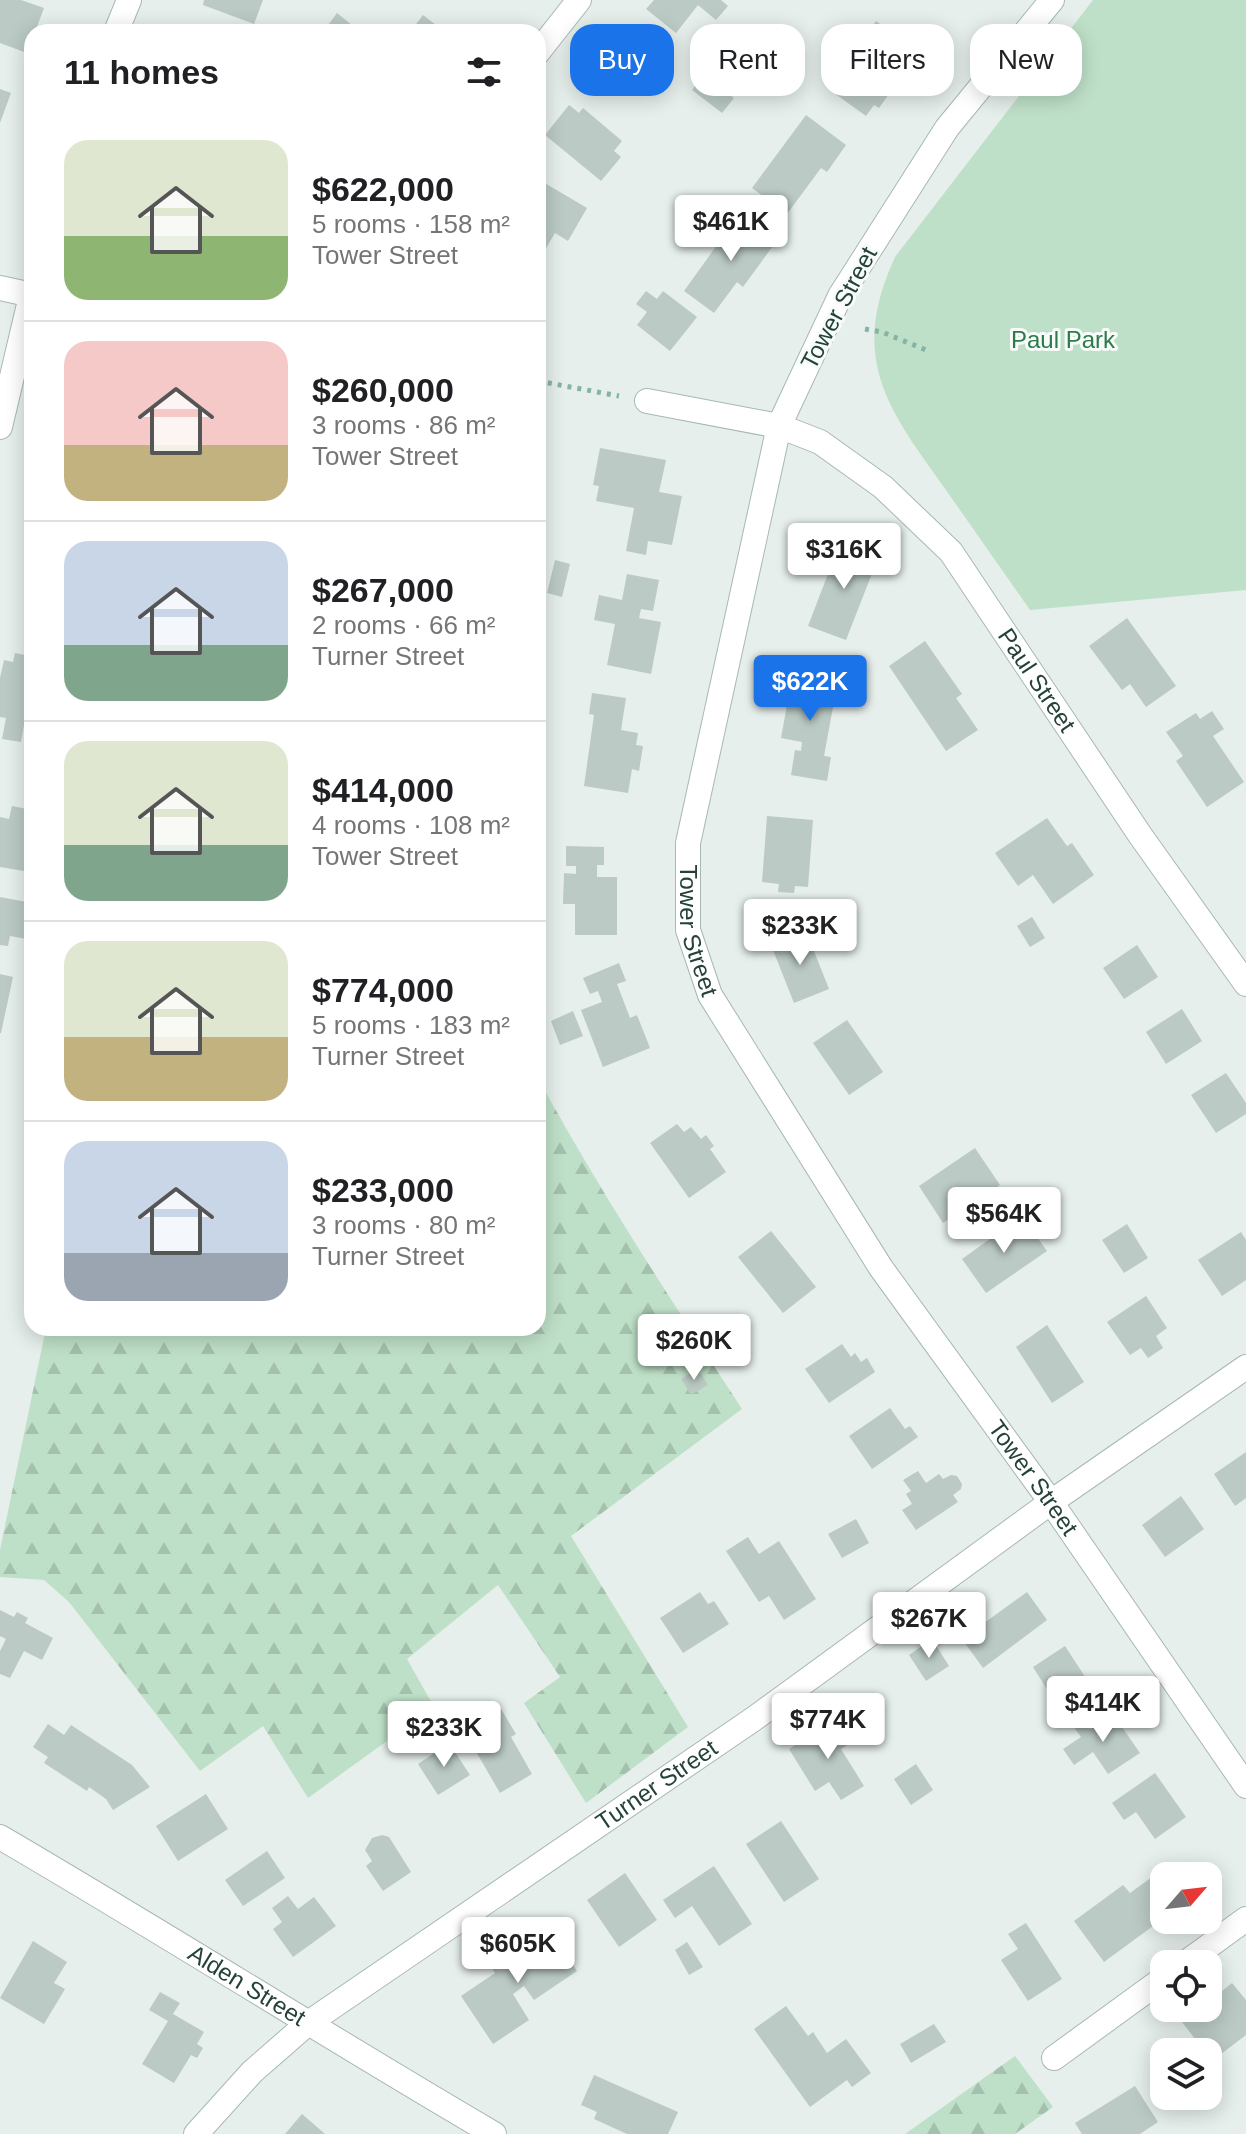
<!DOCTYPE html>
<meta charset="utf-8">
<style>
:root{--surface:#fff;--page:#f6f6f6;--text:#202124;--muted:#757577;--line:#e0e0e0;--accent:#1a73e8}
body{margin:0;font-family:Arial,sans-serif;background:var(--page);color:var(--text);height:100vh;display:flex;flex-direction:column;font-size:30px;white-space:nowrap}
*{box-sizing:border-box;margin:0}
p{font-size:26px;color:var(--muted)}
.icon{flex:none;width:44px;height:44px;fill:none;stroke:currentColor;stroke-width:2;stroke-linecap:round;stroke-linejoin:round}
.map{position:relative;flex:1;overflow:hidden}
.drawer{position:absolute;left:24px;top:24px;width:522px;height:1312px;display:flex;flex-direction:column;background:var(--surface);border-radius:24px;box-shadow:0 4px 20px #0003}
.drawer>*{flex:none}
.banner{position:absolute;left:570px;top:24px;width:556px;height:72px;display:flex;gap:16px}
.needle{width:52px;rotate:62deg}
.fabs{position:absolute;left:1150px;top:1862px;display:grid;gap:16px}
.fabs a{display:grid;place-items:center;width:72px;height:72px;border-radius:16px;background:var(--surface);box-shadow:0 4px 20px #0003;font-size:40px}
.price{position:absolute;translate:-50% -68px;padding:0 18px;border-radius:8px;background:#fff;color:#222;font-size:26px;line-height:52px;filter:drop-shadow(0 2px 4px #0008)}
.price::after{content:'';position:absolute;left:50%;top:48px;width:24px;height:18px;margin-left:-12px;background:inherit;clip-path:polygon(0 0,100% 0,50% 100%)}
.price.selected{background:var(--accent);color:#fff}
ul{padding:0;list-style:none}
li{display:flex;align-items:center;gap:24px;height:200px;padding:0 40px}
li+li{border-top:2px solid var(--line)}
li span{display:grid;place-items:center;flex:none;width:224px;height:160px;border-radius:24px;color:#555}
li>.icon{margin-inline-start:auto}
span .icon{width:96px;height:96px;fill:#fffc;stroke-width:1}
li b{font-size:34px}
h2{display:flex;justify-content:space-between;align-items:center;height:96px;padding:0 40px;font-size:34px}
.pill{padding:0 28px;border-radius:24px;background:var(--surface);box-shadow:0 4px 20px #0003;font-size:28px;line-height:72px}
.pill.selected{background:var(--accent);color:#fff}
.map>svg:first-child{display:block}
</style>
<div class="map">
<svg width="1246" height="2134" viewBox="0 0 1246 2134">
<defs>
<pattern id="forest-firs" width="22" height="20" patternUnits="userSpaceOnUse" patternTransform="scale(2)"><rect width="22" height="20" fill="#bfe0c8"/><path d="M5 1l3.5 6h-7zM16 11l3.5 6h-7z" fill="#a4c1ad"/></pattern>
</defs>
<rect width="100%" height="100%" fill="#e6efeb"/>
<g fill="url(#forest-firs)">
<path d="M538,1078c62,114 134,223 204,331l-171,127 117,191 -102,76 -62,-100 36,-26 -62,-92 -91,74 27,48 -126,91 -45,-72 -63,45 -131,-169 -25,-22 -44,-3v-27l46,-222h492z"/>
<path d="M1015,2056l38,51 -38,27h-110z"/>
</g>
<path fill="#bfe0c8" d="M1093,0h153v590l-216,20c-28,-40 -56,-80 -84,-120 -58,-81 -98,-131 -51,-233z"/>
<g fill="#bbcac4">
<path d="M0,0h21l23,8 -9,24h-3l-5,21 -27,-10z"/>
<path d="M204,0h59l-9,24 -51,-19z"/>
<path d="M654,0h67l7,6 -12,14 -18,-15 -22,28 -30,-24z"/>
<path d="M337,13l16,13 -5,6h-25z"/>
<path d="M423,15l22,17h-35z"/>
<path d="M876,21l36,26 -17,24 7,5 -23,32 -5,-3 -8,11 -39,-28z"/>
<path d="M629,31l41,32 -12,16 -9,-7 -18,22 -32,-25z"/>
<path d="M703,75l31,23 -12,15 -30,-23z"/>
<path d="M0,89l11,4 -11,30z"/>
<path d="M569,105l10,8 4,-5 39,33 -8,10 7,6 -20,24 -56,-46z"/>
<path d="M806,115l40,30 -19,27 -6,-4 -34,46 -35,-26z"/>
<path d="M538,179l49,29 -19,33 -13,-8 -17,29z"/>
<path d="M740,213l38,26 -35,48 -6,-5 -23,31 -30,-22z"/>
<path d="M646,291l11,8 6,-8 34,26 -27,34 -33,-26 10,-13 -11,-8z"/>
<path d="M600,448l66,12 -7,32 23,4 -10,49 -24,-4 -2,14 -20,-4 8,-43 -38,-7 3,-15 -6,-1z"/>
<path d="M847,541l33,12 -34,87 -38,-14 25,-65 6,2z"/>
<path d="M555,560l15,4 -8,33 -15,-4z"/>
<path d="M627,574l32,6 -6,31 -12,-2 -2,9 22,4 -10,52 -44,-9 8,-41 -21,-4 5,-25 23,5z"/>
<path d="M1127,618l49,68 -30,21 -16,-23 -8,6 -33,-44z"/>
<path d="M925,641l37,53 -6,4 22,32 -32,21 -57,-85z"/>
<path d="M15,653l10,2 -1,8 8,2 -2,26 2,1v12l-4,-1 -7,39 -19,-3 4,-21 -6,-1v-39l4,-18 9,2z"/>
<path d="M793,672l45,8 -14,76 7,1 -4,24 -36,-6 4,-25 6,1 1,-9 -21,-4z"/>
<path d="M592,693l34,5 -5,32 17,3 -2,12 7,1 -4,25 -7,-2 -4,24 -44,-7 10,-71 -5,-1z"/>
<path d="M1212,711l12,18 -11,7 31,46 -37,25 -31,-46 7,-5 -17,-24 30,-19 4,6z"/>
<path d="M12,806l20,4 -8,61 -24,-4v-50l9,2z"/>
<path d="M767,816l46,4 -5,67 -13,-1 -1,7 -16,-1 1,-8 -17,-2z"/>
<path d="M1047,818l20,28 5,-3 22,32 -41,29 -20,-29 -15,11 -23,-33z"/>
<path d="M566,846l38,1v18h-7v12h20v58h-42v-31h-12l1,-31 12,1v-8h-10z"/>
<path d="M0,897l32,6v37l-22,-4 -2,10 -8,-1z"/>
<path d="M1032,917l13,21 -15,9 -13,-21z"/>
<path d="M806,931l23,58 -35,14 -23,-58z"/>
<path d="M1137,945l21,32 -34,22 -21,-31z"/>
<path d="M619,963l7,18 -9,3 13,34 7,-3 13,33 -47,19 -22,-57 21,-8 -4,-11 -8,3 -7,-16z"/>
<path d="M0,974l13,3 -12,56h-1z"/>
<path d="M1182,1009l20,32 -36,23 -20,-32z"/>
<path d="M573,1011l10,25 -23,9 -9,-24z"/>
<path d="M847,1020l36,52 -34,23 -36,-52z"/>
<path d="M1226,1073l20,30v11l-30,19 -25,-38z"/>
<path d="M677,1124l7,8 7,-5 10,12 5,-4 8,11 -4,3 16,23 -37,26 -39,-55z"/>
<path d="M975,1148l25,37 -57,38 -24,-37z"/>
<path d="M1022,1216l25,35 -61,42 -24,-34z"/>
<path d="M1127,1224l21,34 -24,15 -22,-33z"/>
<path d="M771,1231l45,56 -33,26 -45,-56z"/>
<path d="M1241,1232l5,8v40l-24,16 -24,-36z"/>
<path d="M1146,1296l21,32 -11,8 7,12 -15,10 -7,-10 -11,7 -23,-33z"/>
<path d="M1047,1325l37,57 -32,21 -36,-56z"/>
<path d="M842,1344l9,13 4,-4 6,9 6,-4 8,14 -46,31 -24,-34z"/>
<path d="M698,1369l10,16 -17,10 -10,-16z"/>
<path d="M890,1408l15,21 5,-3 8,11 -46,32 -23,-33z"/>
<path d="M1246,1452v46l-11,8 -21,-32z"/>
<path d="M918,1471l8,12 13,-9 4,5 8,-4 6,1 5,8 -1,5 -8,6 5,7 -42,28 -14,-20 10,-6 -6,-10 5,-3 -8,-11z"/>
<path d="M1181,1496l23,33 -39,28 -23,-32z"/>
<path d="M856,1519l13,24 -27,15 -14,-24z"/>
<path d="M748,1537l11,17 20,-13 37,58 -32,21 -15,-24 -10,6 -33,-51z"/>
<path d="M700,1592l8,12 6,-3 15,23 -46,29 -23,-35z"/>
<path d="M1027,1592l20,28 -64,48 -21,-29z"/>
<path d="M0,1610l14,7 3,-5 11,6 -3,5 28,15 -11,22 -18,-9 -14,27 -10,-4v-23l6,-12 -6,-3z"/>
<path d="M932,1639l17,27 -23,15 -17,-26z"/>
<path d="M1065,1646l26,40 -33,21 -25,-40z"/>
<path d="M501,1709l15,25 -5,3 21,37 -32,19 -36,-62z"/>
<path d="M1113,1714l27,39 -32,21 -15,-22 -19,13 -11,-16 18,-12 -8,-11 10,-6 7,9z"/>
<path d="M837,1719l14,24 -10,6 23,37 -23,14 -12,-18 -14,9 -26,-42z"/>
<path d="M48,1724l16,11 7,-10 61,40 18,22 -37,23 -7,-11 -17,-12 -2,4 -43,-28 4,-6 -15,-10z"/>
<path d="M449,1743l21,32 -32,20 -20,-31z"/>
<path d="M916,1764l17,26 -22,15 -17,-26z"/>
<path d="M1155,1773l31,44 -31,22 -19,-27 -12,8 -12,-17z"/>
<path d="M206,1794l22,35 -50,32 -22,-35z"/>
<path d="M781,1821l38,58 -35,23 -38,-58z"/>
<path d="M382,1835l7,2 22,35 -28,19 -17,-25 6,-5 -7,-11 7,-12z"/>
<path d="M267,1851l18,27 -42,28 -18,-26z"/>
<path d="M714,1866l38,58 -33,22 -27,-40 -17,12 -12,-18z"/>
<path d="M1159,1872l5,7v39l-60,44 -30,-41 49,-36 7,8z"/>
<path d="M625,1873l32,47 -38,27 -32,-47z"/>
<path d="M288,1896l10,13 16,-12 22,29 -43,31 -20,-28 9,-7 -10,-14z"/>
<path d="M1026,1923l36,56 -34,22 -27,-41 17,-11 -10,-15z"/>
<path d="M550,1930l27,41 -43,29 -10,-14 -11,8 16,26 -36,24 -32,-48 34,-23 -3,-5z"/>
<path d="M33,1941l34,21 -13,21 11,6 -21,35 -44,-26z"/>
<path d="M687,1942l16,25 -14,8 -14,-25z"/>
<path d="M1232,1983l14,17v35l-34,26 -4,-9h-3l-23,-30 18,-14h8v-6z"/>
<path d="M160,1992l20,11 -7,11 31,18 -7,12 6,4 -6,10 -6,-3 -17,28 -32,-19 26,-43 -19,-11z"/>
<path d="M786,2006l22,30 5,-4 14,21 19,-14 25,34 -19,14 -5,-7 -37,27 -56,-78z"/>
<path d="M934,2024l12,18 -35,21 -11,-19z"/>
<path d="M594,2075l84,37 -10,22h-41l-33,-15 3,-7 -16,-7z"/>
<path d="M1135,2086l23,36 -18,12h-58l-7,-11z"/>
<path d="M302,2114l23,20h-40z"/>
</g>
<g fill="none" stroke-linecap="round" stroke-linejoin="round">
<g stroke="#a8b8b2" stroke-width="26">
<g id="minor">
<path id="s1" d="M1052,0l-105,128 -107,168 -61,130 -91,417v87l22,65 171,273 170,234 195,284"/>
<path d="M116,32l13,-32"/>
<path d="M538,52l41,-52"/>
<path d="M0,288l32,7"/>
<path id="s2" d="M647,401l132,25 41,16 63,45 68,65 189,283 106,149"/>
<path d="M0,427l32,-135"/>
<path id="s3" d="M0,1837c166,97 328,200 494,297"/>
<path d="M1184,1964l62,-45"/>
<path d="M1054,2058l110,-80"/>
<path id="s4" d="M196,2134l56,-62 55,-48 448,-306 296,-216 195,-135"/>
</g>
</g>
<g stroke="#86b3a5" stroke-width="5" stroke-dasharray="4 6" stroke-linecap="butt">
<path d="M865,329l17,3 44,18"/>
<path d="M538,381l81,15"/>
</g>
<use href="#minor" stroke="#fff" stroke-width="24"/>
</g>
<g text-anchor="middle" stroke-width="6" stroke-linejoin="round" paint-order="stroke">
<g font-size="24" fill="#24423a" stroke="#f7fbf9">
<text transform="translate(839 308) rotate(-62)" y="8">Tower Street</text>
<text dy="8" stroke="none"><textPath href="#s2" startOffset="504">Paul Street</textPath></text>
<text dy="8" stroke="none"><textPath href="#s1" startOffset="1024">Tower Street</textPath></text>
<text dy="8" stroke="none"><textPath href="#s1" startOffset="1672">Tower Street</textPath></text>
<text dy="8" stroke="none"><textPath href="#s4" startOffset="580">Turner Street</textPath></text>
<text dy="8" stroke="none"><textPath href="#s3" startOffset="288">Alden Street</textPath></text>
</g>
<g font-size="24" fill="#2d7a4b" stroke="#f7fbf9">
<text x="1063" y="348">Paul Park</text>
</g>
</g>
</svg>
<div class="fabs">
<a><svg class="needle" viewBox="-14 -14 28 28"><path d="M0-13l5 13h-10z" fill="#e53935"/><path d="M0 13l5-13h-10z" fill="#757577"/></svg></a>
<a><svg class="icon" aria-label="locate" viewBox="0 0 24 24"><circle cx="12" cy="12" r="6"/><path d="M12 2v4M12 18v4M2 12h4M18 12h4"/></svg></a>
<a><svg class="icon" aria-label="layers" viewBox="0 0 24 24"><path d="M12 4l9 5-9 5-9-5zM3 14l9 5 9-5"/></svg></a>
</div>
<b class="price" style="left:731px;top:263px">$461K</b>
<b class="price" style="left:844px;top:591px">$316K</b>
<b class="price selected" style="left:810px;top:723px">$622K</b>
<b class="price" style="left:800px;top:967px">$233K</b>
<b class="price" style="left:1004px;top:1255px">$564K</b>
<b class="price" style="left:694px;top:1382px">$260K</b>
<b class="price" style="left:929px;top:1660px">$267K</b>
<b class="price" style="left:1103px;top:1744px">$414K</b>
<b class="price" style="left:828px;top:1761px">$774K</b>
<b class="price" style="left:444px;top:1769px">$233K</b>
<b class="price" style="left:518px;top:1985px">$605K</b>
<div class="banner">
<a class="pill selected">Buy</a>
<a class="pill">Rent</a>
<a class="pill">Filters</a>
<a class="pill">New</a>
</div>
<section class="drawer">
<h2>11 homes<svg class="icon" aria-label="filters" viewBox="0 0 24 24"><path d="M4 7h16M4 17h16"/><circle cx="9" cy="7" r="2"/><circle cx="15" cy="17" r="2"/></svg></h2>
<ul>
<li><span style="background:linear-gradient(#dfe7d0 60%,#8fb573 0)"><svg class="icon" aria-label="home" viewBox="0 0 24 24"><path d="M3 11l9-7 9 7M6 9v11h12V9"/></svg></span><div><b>$622,000</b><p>5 rooms · 158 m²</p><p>Tower Street</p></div></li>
<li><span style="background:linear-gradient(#f6c9c9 65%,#c2b280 0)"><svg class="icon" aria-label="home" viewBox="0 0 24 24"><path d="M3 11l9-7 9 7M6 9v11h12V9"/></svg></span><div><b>$260,000</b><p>3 rooms · 86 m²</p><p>Tower Street</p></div></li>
<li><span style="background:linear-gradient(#c9d6e8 65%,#7fa58c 0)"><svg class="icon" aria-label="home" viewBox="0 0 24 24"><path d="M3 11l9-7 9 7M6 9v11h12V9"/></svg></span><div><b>$267,000</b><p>2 rooms · 66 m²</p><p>Turner Street</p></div></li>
<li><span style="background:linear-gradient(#dfe7d0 65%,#7fa58c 0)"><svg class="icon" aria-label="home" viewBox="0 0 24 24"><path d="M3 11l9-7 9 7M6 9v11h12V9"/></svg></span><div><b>$414,000</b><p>4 rooms · 108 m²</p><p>Tower Street</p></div></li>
<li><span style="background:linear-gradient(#dfe7d0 60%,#c2b280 0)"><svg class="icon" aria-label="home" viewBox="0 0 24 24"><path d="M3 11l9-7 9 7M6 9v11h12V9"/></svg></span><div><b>$774,000</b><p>5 rooms · 183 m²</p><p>Turner Street</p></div></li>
<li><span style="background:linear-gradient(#c9d6e8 70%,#9aa5b1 0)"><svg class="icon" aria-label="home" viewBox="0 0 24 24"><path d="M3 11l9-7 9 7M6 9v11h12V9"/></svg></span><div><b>$233,000</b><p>3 rooms · 80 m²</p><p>Turner Street</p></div></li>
</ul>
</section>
</div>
